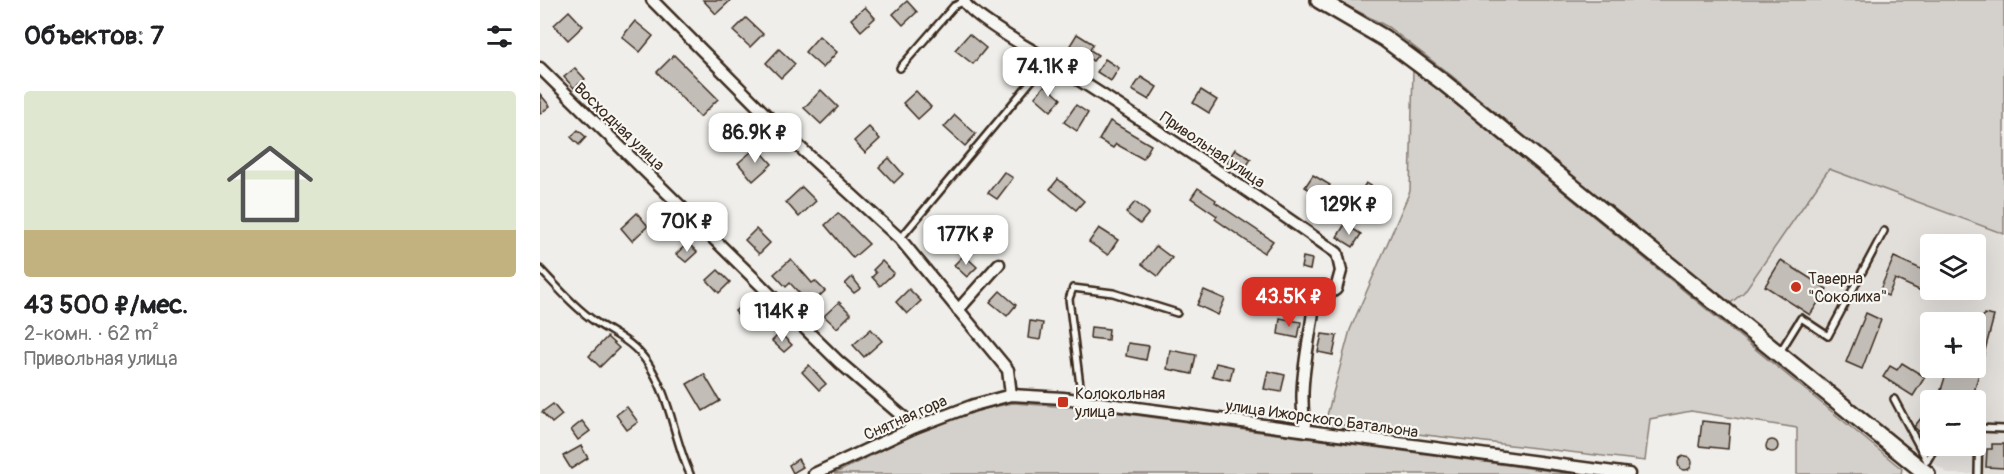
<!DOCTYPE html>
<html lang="ru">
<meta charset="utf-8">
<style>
:root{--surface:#fff;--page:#f2f2f2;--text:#202124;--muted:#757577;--line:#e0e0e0;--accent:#d93025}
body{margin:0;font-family:Pangolin,sans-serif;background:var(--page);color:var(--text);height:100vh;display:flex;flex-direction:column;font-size:22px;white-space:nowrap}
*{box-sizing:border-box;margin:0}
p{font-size:20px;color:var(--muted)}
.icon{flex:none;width:33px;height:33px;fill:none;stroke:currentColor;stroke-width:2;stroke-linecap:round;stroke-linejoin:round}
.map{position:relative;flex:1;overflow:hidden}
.sheet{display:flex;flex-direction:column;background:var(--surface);width:540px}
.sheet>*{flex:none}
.controls{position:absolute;left:1380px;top:234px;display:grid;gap:12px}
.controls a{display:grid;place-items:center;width:66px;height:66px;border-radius:6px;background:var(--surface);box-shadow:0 6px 24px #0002;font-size:30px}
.price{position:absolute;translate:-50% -51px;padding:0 14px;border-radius:12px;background:#fff;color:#222;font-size:20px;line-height:39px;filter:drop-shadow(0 2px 3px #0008)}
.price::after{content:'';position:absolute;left:50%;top:36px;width:18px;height:14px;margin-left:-9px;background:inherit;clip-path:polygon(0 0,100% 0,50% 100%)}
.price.on{background:var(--accent);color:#fff}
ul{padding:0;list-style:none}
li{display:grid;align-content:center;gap:12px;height:318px;padding:0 24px}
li+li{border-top:2px solid var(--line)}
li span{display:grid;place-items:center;height:186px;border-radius:6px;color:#555}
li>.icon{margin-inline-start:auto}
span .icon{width:108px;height:108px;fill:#fffc;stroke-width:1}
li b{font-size:26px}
h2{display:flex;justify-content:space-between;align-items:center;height:72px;padding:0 24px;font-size:26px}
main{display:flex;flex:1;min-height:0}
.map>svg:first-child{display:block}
</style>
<main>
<section class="sheet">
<h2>Объектов: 7<svg class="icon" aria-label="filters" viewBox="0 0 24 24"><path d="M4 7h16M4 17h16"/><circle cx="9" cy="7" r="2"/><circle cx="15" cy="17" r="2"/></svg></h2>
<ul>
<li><span style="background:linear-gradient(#dfe7d0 75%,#c2b280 0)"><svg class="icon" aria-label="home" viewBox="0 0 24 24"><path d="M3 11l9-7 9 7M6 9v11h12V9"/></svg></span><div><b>43 500 ₽/мес.</b><p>2-комн. · 62 m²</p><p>Привольная улица</p></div></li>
</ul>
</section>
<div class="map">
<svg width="1464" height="474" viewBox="0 0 1464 474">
<rect width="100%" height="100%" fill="#efeeea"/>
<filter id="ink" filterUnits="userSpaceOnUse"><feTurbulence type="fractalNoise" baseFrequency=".0167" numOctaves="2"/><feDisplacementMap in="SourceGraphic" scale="12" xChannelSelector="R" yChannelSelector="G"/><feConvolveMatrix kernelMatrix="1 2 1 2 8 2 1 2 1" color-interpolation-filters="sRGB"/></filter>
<g filter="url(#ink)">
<path fill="#e2dfdb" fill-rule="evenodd" d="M1289,169l175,65v240h-55l-122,-85 -100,-83 17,-14zM1390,244h46v46h-46zM1390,322h46v46h-46zM1390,400h46v46h-46z"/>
<g fill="#d4d1cc" stroke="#887e75" stroke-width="1.5">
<path d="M796,0h668v234l-175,-65 -85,123 -17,14 -275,-230 -64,-49z"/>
<path d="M873,69l489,400 -1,5h-104v-46l-106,-17 -41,8 -5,42 -320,-38 25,-93 60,-139z"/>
<path d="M473,403l70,5 490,66h-739c59,-29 113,-60 179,-71z"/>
</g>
<g fill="#c2bdb7" stroke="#3b2a1e" stroke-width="1.5">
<path d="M163,0h28l-15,14z"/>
<path d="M367,1l10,11 -14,13 -10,-11z"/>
<path d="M325,7l10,11 -14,13 -10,-12z"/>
<path d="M29,11l14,15 -15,14 -14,-15z"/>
<path d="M206,18l17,16 -13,13 -17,-16z"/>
<path d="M95,21l18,15 -13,16 -18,-15z"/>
<path d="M429,34l17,14 -13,16 -18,-14z"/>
<path d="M537,34l16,10 -3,6 8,5 -5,6 -24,-14z"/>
<path d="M279,36l18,16 -14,16 -18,-16z"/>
<path d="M239,49l16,15 -14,14 -15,-15z"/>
<path d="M134,55l44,44 -18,18 -43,-45z"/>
<path d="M565,59l14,9 -8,13 -14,-9z"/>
<path d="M35,68l10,11 -11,9 -10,-11z"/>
<path d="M601,77l16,10 -8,13 -17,-10z"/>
<path d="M505,85l16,14 -10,12 -16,-14z"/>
<path d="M281,90l17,17 -17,17 -17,-16z"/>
<path d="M661,90l16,10 -8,13 -16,-10z"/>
<path d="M376,91l15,16 -13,12 -15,-16z"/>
<path d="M0,94l10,12 -10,8z"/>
<path d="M536,105l12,8 -11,18 -13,-9z"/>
<path d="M415,115l21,19 -11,12 -21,-19z"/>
<path d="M199,116l10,9 -9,10 -10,-10z"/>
<path d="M570,121l41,24 -8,14 -27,-15 -3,4 -14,-8z"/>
<path d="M329,127l11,12 -15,14 -11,-12z"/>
<path d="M38,130l8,7 -7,8 -8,-8z"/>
<path d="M217,147l15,17 -19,17 -15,-18z"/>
<path d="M695,149l16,10 -8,13 -16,-10z"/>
<path d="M349,158l14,16 -9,9 -15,-16z"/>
<path d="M464,172l9,6 -16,21 -9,-6z"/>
<path d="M773,175l17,10 -8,12 -17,-10z"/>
<path d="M518,179l26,22 -8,9 -26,-21z"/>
<path d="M826,183l17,10 -8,13 -17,-10z"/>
<path d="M262,187l14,14 -17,16 -13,-15z"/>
<path d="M658,188l18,12 -1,2 58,39 -9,12 -49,-34 2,-3 -26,-18z"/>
<path d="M595,202l14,11 -9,11 -14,-11z"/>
<path d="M97,213l11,13 -16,15 -11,-13z"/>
<path d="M298,213l31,31 -16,14 -28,-33z"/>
<path d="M805,224l16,10 -8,13 -16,-10z"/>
<path d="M559,228l19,12 -10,15 -19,-13z"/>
<path d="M216,229l14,14 -11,11 -14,-14z"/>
<path d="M148,243l9,9 -11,10 -10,-8z"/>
<path d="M616,246l16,12 -14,18 -16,-12z"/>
<path d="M424,255l13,12 -10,10 -13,-12z"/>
<path d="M763,257l9,2 -2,11 -9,-2z"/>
<path d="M1354,257l36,16v22l-35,-16 -7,17 -9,-4z"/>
<path d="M251,259l21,24 3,-2 10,10 -15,14 -20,-22 -4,4 -12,-13z"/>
<path d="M1241,260l46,29 -17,26 -45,-29z"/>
<path d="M342,261l12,12 -14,13 -8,-9 4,-4 -3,-3z"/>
<path d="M178,270l12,12 -11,11 -12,-13z"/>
<path d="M312,277l9,11 -7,5 -9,-9z"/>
<path d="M369,289l12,12 -14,13 -11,-12z"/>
<path d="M664,290l21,9 -7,16 -21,-10z"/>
<path d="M460,291l16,14 -9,11 -17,-14z"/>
<path d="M208,300l9,11 -13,11 -9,-11z"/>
<path d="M299,302l12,12 -14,14 -13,-12z"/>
<path d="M1326,313l15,7 -19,49 -16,-7z"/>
<path d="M1444,314l10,2 -22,84 -32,-7 8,-25h28v-37h2z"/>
<path d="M740,318l21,4 -3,16 -20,-4z"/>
<path d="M490,321l13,2 -3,17 -12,-2z"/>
<path d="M551,327l18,2 -1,11 -18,-2z"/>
<path d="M331,329l11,12 -18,16 -11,-12z"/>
<path d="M240,333l12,12 -8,7 -12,-11z"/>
<path d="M782,334l15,2 -4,19 -15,-3z"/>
<path d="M67,337l12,11 -19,19 -11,-11z"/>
<path d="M588,343l21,3 -3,14 -20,-4z"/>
<path d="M630,350l26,5 -4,19 -25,-5z"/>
<path d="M676,363l17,4 -3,13 -18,-4z"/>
<path d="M1362,363l23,14 -12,19 -30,-19 7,-11 7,4z"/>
<path d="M269,365l17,19 -7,6 -17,-18z"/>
<path d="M728,371l17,4 -4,17 -17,-3z"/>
<path d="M164,374l16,27 -17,10 -16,-27z"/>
<path d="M13,404l9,11 -10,8 -10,-11z"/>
<path d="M87,407l11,15 -11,8 -11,-15z"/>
<path d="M1390,407v17l-8,10 -8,-7z"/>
<path d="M42,421l8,10 -12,9 -7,-10z"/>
<path d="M1162,421l28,3 -2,25 -29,-3z"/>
<circle cx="1232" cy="446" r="6"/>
<path d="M1452,444h12v24l-18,-1 1,-18h5z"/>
<path d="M41,446l7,12 -17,11 -8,-13z"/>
<path d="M1401,446h24l-3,10 -22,-7z"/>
<circle cx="1145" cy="463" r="7"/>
<path d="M258,459l5,8 -10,6 -4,-8z"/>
</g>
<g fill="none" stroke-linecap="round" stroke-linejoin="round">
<g stroke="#3b2a1e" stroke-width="10">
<g id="lane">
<path d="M360,68l54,-62 9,-4"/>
<path d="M360,239l148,-178"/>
<path d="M0,269c18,19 36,40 57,54 20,13 35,18 50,39 24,35 26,75 43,112"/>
<path d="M1240,352l21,-34 27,18 56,-105"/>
<path d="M1354,399l33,62"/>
<path d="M542,401l-13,-102 4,-11 40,5 64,20"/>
<path d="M1387,461l9,-15"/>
<path d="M1438,474l1,-46 25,1"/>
</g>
</g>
<g stroke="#3b2a1e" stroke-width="15">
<g id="street">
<path d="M112,0l129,130 119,109 108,131 3,25"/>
<path d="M424,0c1,12 62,47 76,55 101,64 199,129 297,198l4,18 -5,18 -22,15c-4,38 -19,91 -7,127"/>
<path d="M0,68l299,294 76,65"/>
<path d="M418,310l41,-46"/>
<path d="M274,474l101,-47 59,-22 37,-10 52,3 566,76"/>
</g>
</g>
<g stroke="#3b2a1e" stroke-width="20">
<path id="secondary" d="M779,0l65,38 59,44 484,392"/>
</g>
<use href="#lane" stroke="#f6f6f2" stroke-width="5"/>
<use href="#street" stroke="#f6f6f2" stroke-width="10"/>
<use href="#secondary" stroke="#f6f6f2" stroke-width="15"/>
</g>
</g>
<g fill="#c8321e" stroke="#f6f6f2" stroke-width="2">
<circle cx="1256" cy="287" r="6"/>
<rect x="517" y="396" width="12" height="12" rx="3"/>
</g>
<g text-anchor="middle" stroke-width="4.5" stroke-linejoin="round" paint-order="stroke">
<g font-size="16" fill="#3b2a1e" stroke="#f6f6f2">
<text transform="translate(80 126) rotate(44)" y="6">Восходная улица</text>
<text transform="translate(673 149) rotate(34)" y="6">Привольная улица</text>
<text transform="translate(365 417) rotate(-24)" y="6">Снятная гора</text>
<text transform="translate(782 418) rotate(8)" y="6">улица Ижорского Батальона</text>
</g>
<g font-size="16" fill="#3b2a1e" stroke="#f6f6f2" text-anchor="start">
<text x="1268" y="284">Таверна<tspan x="1268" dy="18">"Соколиха"</tspan></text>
<text x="535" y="399">Колокольная<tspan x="535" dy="18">улица</tspan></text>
</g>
</g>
</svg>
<div class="controls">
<a><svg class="icon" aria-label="layers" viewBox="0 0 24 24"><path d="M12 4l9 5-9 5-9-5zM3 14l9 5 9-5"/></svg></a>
<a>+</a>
<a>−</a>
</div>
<b class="price" style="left:508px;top:98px">74.1K ₽</b>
<b class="price" style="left:215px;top:164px">86.9K ₽</b>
<b class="price" style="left:809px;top:236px">129K ₽</b>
<b class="price" style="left:147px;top:253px">70K ₽</b>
<b class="price" style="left:426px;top:266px">177K ₽</b>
<b class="price on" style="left:749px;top:328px">43.5K ₽</b>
<b class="price" style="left:242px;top:343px">114K ₽</b>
</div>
</main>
